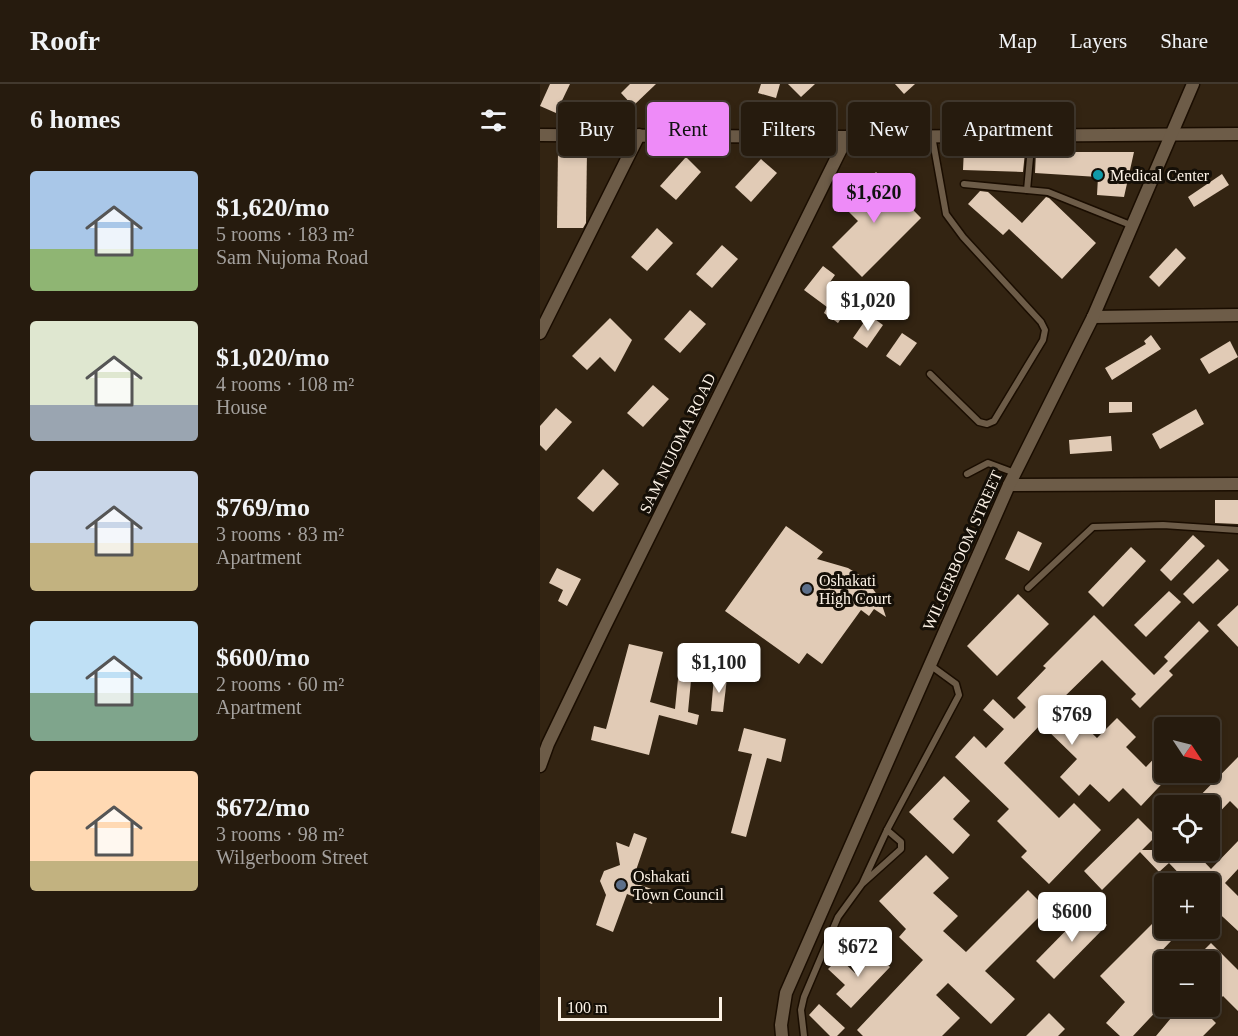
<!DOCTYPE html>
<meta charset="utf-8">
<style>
:root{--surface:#261b0e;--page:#32281c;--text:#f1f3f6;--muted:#a4a19e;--line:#42392e;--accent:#ee8bf8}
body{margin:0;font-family:Georgia,serif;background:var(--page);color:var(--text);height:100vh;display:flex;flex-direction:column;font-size:22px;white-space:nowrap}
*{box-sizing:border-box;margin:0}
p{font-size:20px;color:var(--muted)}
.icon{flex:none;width:33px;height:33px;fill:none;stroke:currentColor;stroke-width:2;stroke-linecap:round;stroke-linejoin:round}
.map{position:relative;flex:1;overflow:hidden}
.sheet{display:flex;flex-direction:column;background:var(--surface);width:540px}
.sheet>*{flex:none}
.hud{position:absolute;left:18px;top:18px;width:570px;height:54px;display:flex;gap:12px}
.needle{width:39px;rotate:125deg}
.fabs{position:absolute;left:614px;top:633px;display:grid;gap:12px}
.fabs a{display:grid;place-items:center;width:66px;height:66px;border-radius:6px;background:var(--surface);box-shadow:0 3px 9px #0003,0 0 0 2px var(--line);font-size:30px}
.scale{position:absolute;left:18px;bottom:15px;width:164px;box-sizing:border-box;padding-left:6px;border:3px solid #fdf3e7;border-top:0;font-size:16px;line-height:21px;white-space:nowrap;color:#fdf3e7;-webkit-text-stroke:4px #150f07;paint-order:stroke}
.price{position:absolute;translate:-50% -51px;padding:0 14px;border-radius:6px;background:#fff;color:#222;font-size:20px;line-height:39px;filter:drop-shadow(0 2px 3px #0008)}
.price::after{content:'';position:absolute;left:50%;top:36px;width:18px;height:14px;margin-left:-9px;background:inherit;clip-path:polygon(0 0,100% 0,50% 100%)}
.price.current{background:var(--accent);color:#111}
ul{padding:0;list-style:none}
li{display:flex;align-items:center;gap:18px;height:150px;padding:0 30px}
li span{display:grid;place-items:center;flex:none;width:168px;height:120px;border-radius:6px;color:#555}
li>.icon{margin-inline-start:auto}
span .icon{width:72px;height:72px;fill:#fffc;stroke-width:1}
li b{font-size:26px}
h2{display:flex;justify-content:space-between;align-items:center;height:72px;padding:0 30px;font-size:26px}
.chip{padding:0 21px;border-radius:6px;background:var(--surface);box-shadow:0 3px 9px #0003,0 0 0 2px var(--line);font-size:21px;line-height:54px}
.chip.current{background:var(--accent);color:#111}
header{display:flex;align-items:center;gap:36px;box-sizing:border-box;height:84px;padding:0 30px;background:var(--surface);border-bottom:2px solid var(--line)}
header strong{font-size:28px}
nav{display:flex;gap:33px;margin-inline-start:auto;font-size:21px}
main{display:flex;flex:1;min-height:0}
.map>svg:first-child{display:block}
</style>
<header>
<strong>Roofr</strong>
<nav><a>Map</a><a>Layers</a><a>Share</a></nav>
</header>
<main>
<section class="sheet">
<h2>6 homes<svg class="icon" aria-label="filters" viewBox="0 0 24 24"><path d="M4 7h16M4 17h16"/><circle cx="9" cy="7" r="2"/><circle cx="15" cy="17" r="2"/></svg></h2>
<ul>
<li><span style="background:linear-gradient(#a9c7e8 65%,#8fb573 0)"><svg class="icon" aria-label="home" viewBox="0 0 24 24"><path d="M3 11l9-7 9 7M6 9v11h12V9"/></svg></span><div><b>$1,620/mo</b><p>5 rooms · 183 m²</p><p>Sam Nujoma Road</p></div></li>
<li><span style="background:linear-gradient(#dfe7d0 70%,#9aa5b1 0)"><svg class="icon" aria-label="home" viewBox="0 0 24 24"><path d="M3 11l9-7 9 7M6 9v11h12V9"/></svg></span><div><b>$1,020/mo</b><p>4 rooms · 108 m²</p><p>House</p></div></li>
<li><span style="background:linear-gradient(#c9d6e8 60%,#c2b280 0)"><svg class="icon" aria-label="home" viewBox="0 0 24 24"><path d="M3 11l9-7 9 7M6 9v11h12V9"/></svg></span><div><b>$769/mo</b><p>3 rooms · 83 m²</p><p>Apartment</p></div></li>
<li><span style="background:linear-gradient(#bfe0f5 60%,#7fa58c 0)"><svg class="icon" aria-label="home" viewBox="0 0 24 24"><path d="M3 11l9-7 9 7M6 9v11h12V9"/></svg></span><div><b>$600/mo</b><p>2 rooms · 60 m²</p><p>Apartment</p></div></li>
<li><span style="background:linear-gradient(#ffd9b3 75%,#c2b280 0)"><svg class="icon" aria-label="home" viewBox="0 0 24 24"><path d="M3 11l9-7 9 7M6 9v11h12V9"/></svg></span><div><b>$672/mo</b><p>3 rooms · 98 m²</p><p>Wilgerboom Street</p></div></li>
</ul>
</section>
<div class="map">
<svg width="698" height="952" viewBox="0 0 698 952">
<rect width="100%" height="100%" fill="#332412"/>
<g fill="#e1cbb6">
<path d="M10,0h20l-14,29 -16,-7z"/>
<path d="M90,0h26l-23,22 -12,-13z"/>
<path d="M221,0h19l-4,14 -18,-5z"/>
<path d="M248,0h27l-14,13z"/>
<path d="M355,0h20l-11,10z"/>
<path d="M424,64l56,1v3h5l-2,20 -60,-2z"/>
<path d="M18,66h29l-1,73 -3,5h-26z"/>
<path d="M496,68h98l-10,45 -27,-2 1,-18 -63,-4z"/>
<path d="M146,73l15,15 -25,28 -16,-14z"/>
<path d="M221,75l16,14 -26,29 -16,-15z"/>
<path d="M336,88l45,46 -59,59 -30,-30 26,-26 -15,-15z"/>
<path d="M682,90l7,11 -35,22 -6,-10z"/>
<path d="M440,107l8,1 34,31 24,-26 3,1 47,45 -34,36 -53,-50 -6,6 -35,-31z"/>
<path d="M117,144l16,15 -26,28 -16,-14z"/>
<path d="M182,161l16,14 -26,29 -16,-14z"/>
<path d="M636,164l10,10 -27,29 -10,-10z"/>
<path d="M283,182l12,9 -5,7 24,17 -16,24 -14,-10 3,-6 -23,-17z"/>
<path d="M150,226l16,14 -26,29 -16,-14z"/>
<path d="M329,231l14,10 -16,23 -14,-10z"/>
<path d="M70,234l22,22 -17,32 -15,-15 -13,13 -15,-14z"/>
<path d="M362,249l15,10 -17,23 -14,-10z"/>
<path d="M611,251l10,14 -49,31 -7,-12 41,-24 -2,-3z"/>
<path d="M690,257l8,16 -29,17 -9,-15z"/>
<path d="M113,301l16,14 -26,28 -16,-14z"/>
<path d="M569,318h23v10l-23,1z"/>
<path d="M16,324l16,14 -26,29 -6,-6v-19z"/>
<path d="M656,325l8,15 -44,25 -8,-15z"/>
<path d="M571,352l1,15 -42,3 -1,-14z"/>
<path d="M63,385l16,15 -26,28 -16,-14z"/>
<path d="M675,416h23v24l-23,-1z"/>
<path d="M246,442l37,26 -6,7 31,9 18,11 14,20 6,18 -12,-8 -5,7 -8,-6 -39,54 -15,-11 -8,11 -74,-53z"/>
<path d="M478,447l24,12 -13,28 -24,-12z"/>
<path d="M653,451l12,11 -34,35 -11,-11z"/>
<path d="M591,463l15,14 -43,46 -15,-15z"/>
<path d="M678,475l11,11 -36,34 -10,-10z"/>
<path d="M17,484l24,11 -14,27 -9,-5 5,-11 -14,-7z"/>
<path d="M629,507l12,11 -35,35 -12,-12z"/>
<path d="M478,510l31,30 -52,52 -30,-30z"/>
<path d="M698,521v42l-21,-22z"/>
<path d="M554,531l60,60 14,-14 -4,-4 35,-36 10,10 -40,40 4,4 -33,33 -9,-9 5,-5 -34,-34 -43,42 38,36 20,-20 19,19 -10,10 20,20 18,-19v24h9l-32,34 -18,-18 -14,14 -19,-18 -11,12 -19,-19 17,-18 -36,-35 -37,39 55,55 15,-15 27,27 -52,54 -28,-27 6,-6 -30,-30 12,-12 -54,-52 19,-21 12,12 18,-19 -21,-19 10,-11 21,20 12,-12 -9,-9 29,-30 -3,-2z"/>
<path d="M89,560l34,8 -13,50 25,7 4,-40 13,1 -4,42 11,3 -2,10 -38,-10 -10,40 -58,-15 3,-14 12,3z"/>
<path d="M174,593l13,1 -4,34 -12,-1z"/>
<path d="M204,644l42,11 -5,23 -14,-4 -21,79 -15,-4 21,-79 -14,-3z"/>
<path d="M698,673v52l-8,-8 -21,22v-17h-19z"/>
<path d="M404,692l26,25 -17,18 17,16 -17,19 -44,-42z"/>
<path d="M598,734l18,18 -14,14h51l18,19 27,-28v28l-13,14 13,13v35l-29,-27v-20h-20l-20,-21 -10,9 -19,-20 -38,38 -18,-19z"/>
<path d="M94,749l13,5 -15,44 25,9 -5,13 -25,-10 -14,38 -17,-7 10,-30 -6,-14 4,-10 16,-6 -4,-23 13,5z"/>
<path d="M386,771l23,23 -16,15 25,23 -15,15 23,21 62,-62 19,19 -62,62 30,28 -24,25 -43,-41 -12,12 24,23 -18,18h-79l-6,-6 66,-70 -24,-23 7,-8 -27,-28z"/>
<path d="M549,823l18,18 -53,54 -18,-18z"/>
<path d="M613,839l18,18 -19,20 12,11v31l-31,33h-13l-14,-13 19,-21 -25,-26z"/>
<path d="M671,859l27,27v41l-15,-15 -17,17 10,10 -13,13h-47l25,-30h28v-44h-17z"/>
<path d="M335,868l15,15 -39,41 -15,-14 9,-9 -17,-16 11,-11 16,15z"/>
<path d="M279,920l26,24 -8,8h-7l-21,-21z"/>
<path d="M509,929l16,16 -7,7h-32z"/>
</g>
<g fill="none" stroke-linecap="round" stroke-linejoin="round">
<g stroke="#1a0d00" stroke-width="9">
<g id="lane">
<path d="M424,100l84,8 85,34"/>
<path d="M487,106l5,-54"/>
<path d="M390,290l49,48 8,2 7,-3 49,-81 2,-10 -4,-8 -78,-85 -17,-23 -14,-78"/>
<path d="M427,390l21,-11 27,10"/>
<path d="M488,504l65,-61 70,-2 75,5"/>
<path d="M347,746l72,-135 -3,-11 -26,-19"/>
<path d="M264,952l-3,-26 3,-13 34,-80 24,-33 25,-54 14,12v7l-39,35"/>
</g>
</g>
<g stroke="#1a0d00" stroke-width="15">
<g id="street">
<path d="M0,51l307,2 391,-3"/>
<path d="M553,233l145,-2"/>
<path d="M0,249l99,-198"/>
<path d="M469,401l229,-1"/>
<path d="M0,682l8,-22 57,-118 242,-489"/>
<path d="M242,952l-1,-11 5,-32 223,-508 84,-168 100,-233"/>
</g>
</g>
<use href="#lane" stroke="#6d5c48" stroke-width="6"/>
<use href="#street" stroke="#6d5c48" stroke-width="12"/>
</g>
<circle fill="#0f9aa8" stroke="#150f07" stroke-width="2" cx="558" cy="91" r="6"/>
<g fill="#5c6f8a" stroke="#150f07" stroke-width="2">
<circle cx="267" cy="505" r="6"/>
<circle cx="81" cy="801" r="6"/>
</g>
<g text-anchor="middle" stroke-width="6" stroke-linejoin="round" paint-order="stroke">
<g font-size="16" fill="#fdf3e7" stroke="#150f07" text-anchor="start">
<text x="570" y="97">Medical Center</text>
<text x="279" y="502">Oshakati<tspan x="279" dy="18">High Court</tspan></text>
<text x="93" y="798">Oshakati<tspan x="93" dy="18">Town Council</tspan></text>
</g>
<g font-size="16" fill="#fdf3e7" stroke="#150f07">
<text transform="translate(137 359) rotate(-64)" y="6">SAM NUJOMA ROAD</text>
<text transform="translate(422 466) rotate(-66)" y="6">WILGERBOOM STREET</text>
</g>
</g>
</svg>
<div class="fabs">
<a><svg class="needle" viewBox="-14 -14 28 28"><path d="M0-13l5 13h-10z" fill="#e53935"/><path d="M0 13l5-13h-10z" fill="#a4a19e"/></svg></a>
<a><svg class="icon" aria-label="locate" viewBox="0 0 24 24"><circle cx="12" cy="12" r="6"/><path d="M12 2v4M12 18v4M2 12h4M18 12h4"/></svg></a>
<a>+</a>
<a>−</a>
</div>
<div class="scale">100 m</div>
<b class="price current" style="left:334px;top:140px">$1,620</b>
<b class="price" style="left:328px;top:248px">$1,020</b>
<b class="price" style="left:179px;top:610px">$1,100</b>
<b class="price" style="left:532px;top:662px">$769</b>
<b class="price" style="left:532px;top:859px">$600</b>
<b class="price" style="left:318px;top:894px">$672</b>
<div class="hud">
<a class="chip">Buy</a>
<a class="chip current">Rent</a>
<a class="chip">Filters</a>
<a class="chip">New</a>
<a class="chip">Apartment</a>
</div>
</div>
</main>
